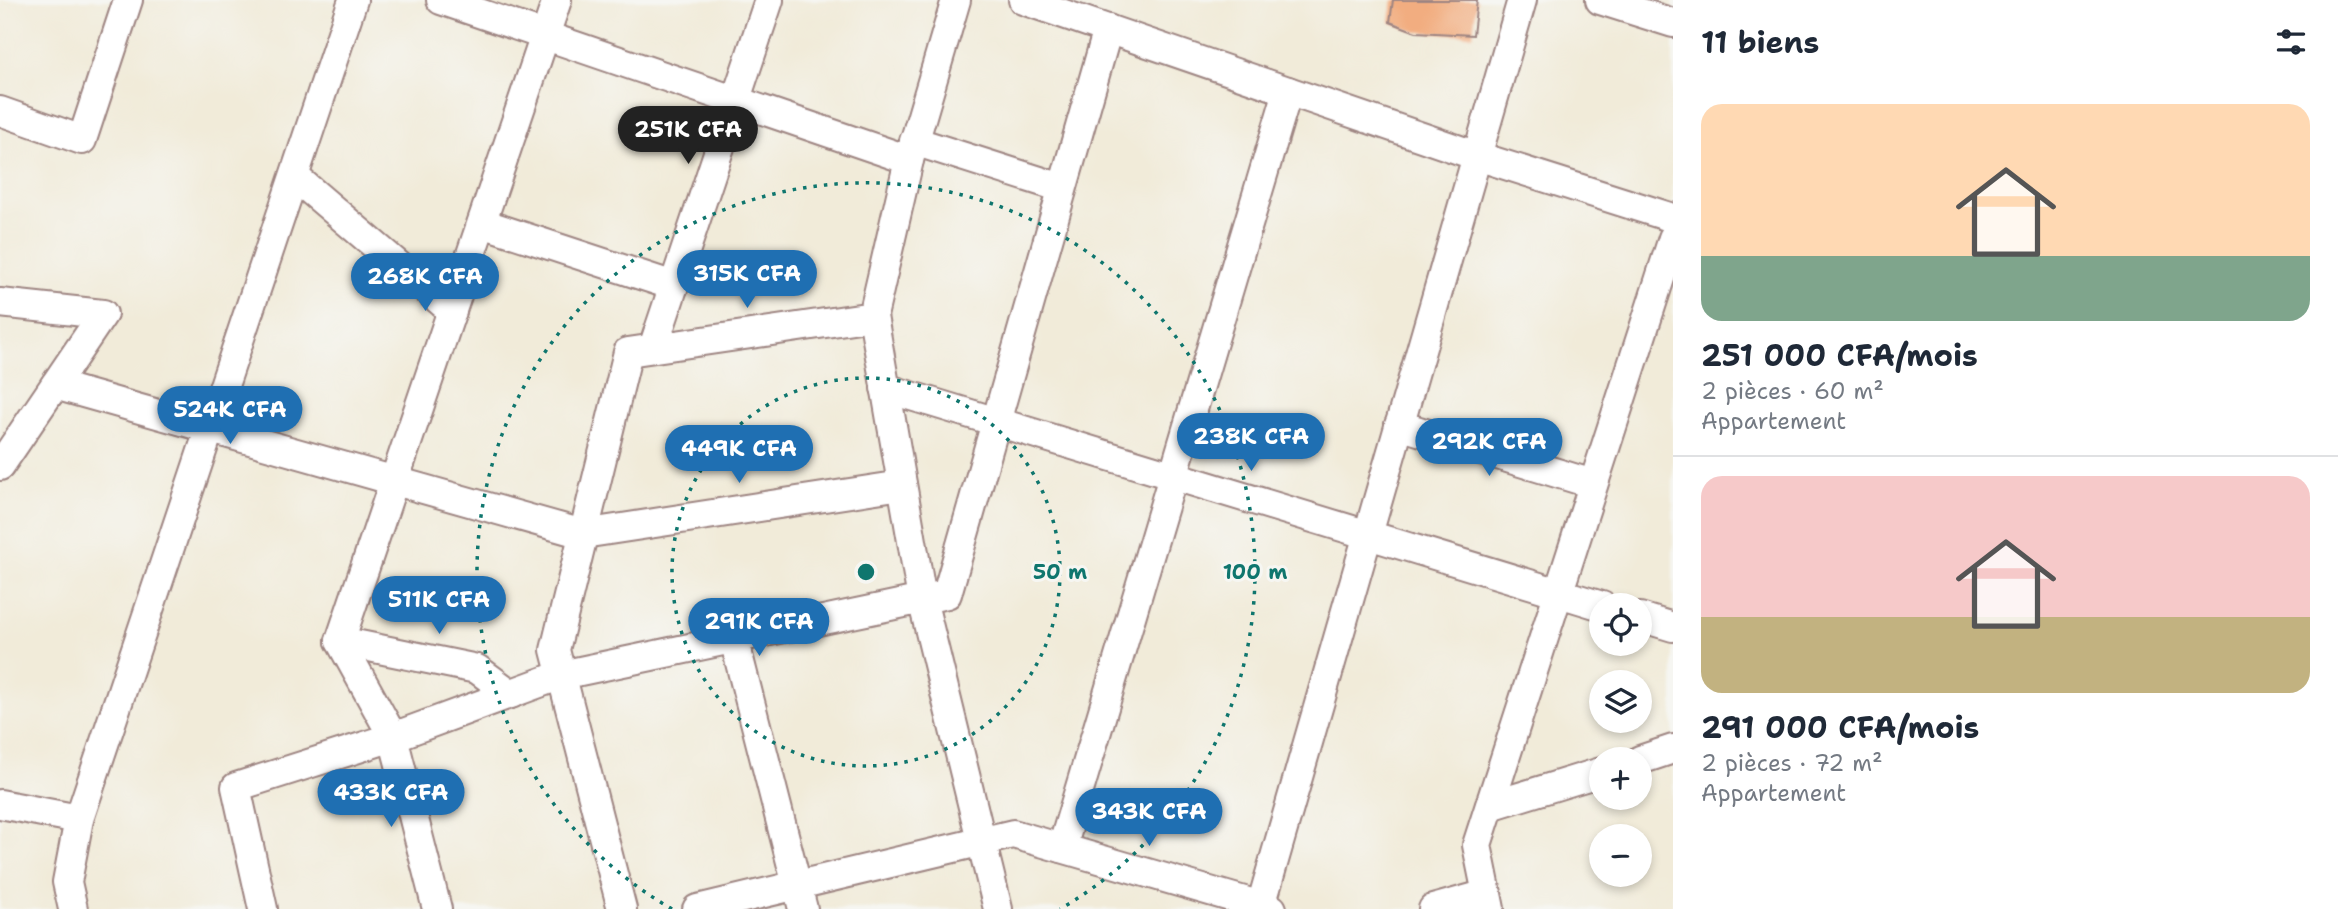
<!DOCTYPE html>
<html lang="fr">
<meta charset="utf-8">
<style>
:root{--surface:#fff;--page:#f2f2f3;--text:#1f2937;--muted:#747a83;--line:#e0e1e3;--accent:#1f6fb2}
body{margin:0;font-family:"Shantell Sans",sans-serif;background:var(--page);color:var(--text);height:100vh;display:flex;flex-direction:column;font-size:26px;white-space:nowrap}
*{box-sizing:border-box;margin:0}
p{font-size:23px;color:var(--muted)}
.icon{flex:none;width:38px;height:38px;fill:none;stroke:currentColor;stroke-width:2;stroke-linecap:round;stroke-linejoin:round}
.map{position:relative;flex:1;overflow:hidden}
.side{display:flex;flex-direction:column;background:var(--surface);width:665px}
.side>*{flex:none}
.controls{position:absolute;left:1589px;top:593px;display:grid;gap:14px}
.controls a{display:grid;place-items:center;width:63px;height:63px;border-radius:50%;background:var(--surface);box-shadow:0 4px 10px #0003;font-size:35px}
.price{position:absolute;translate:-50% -60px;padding:0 16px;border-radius:24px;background:var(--accent);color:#fff;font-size:23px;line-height:46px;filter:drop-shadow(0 2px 4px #0008)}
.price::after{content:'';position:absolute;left:50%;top:42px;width:21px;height:16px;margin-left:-10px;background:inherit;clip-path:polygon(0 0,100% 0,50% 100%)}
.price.active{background:#222;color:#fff}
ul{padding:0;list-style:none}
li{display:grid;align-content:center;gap:14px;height:371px;padding:0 28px}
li+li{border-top:2px solid var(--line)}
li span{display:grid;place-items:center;height:217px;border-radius:21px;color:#555}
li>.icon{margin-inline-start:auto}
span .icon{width:126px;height:126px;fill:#fffc;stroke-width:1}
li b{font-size:30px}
h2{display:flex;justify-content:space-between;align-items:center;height:84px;padding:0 28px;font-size:30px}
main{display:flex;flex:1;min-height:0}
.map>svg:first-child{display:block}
</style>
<main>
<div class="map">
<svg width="1673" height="909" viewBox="0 0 1673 909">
<rect width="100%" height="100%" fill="#f6f6f2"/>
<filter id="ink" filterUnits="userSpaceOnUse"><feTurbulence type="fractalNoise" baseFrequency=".0143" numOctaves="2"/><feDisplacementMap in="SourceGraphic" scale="14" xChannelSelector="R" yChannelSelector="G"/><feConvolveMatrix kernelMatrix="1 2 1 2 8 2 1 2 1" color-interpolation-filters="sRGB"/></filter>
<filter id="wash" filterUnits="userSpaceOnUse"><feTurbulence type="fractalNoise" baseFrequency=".00686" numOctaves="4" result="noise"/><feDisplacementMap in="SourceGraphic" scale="28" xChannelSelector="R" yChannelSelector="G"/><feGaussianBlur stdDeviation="1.57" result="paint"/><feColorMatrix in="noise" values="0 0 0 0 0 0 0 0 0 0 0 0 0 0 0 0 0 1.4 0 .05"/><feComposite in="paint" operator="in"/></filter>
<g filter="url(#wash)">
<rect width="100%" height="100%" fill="#f1ebd9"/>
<g id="blocks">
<path fill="#f2ad80" d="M1393,0h84l-4,35 -57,-3 -26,-10z"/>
</g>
</g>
<g filter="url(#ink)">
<use href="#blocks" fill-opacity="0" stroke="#9e8582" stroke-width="2"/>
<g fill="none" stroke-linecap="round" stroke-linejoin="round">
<g stroke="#9e8582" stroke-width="32">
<g id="minor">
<path d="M441,0l468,160"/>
<path d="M956,0l-47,160 -36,156 49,283 76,310"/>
<path d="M1023,0l454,156 196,62"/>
<path d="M1600,0l73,23"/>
<path d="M0,111l82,29 46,-140"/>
<path d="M914,141l148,47"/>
<path d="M295,177l157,134"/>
<path d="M482,223l192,63"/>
<path d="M0,303l103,11 -103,152"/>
<path d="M653,348l116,-348"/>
<path d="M55,385l528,149 319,-49"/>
<path d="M885,388l717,218"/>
<path d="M1399,425l194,59"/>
<path d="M1640,617l33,10"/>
<path d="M734,639l69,270"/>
<path d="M340,641l137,28 34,25"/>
<path d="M1640,760l33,-11"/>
<path d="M0,804l79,15"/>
<path d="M1490,806l111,-34"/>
<path d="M1062,848l226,-757"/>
<path d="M73,909l-6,-27 12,-63 274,-819"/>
<path d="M263,909l-27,-122 157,-50 168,-62 386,-81 161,-565"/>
<path d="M437,909l-44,-172 -53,-96 217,-641"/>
<path d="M622,909l-67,-259 73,-298 245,-36"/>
<path d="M697,909l316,-75 259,75"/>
<path d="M1260,909l262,-909"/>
<path d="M1433,909l54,-15"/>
<path d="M1490,909l-13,-64 196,-607"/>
</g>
</g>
<use href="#minor" stroke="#fff" stroke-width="28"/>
</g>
</g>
<g fill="none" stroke="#0f766e" stroke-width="3.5" stroke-dasharray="3.5 7">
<circle cx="866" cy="572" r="194"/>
<path d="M672 909A389 389 0 1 1 1060 909"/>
</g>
<circle cx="866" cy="572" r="10" fill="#0f766e" stroke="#f6f6f2" stroke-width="3.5"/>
<g font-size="21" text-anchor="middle" font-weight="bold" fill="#0f766e" stroke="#f6f6f2" stroke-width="6" stroke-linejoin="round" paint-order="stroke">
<text x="1060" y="579">50 m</text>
<text x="1255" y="579">100 m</text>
</g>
</svg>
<div class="controls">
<a><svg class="icon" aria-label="locate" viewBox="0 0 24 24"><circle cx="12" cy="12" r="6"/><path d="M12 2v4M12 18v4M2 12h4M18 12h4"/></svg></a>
<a><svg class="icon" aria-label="layers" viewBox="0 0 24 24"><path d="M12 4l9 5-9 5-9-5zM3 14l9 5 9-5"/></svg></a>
<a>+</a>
<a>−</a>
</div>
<b class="price active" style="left:688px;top:166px">251K CFA</b>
<b class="price" style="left:747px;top:310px">315K CFA</b>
<b class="price" style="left:425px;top:313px">268K CFA</b>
<b class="price" style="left:230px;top:446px">524K CFA</b>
<b class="price" style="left:1251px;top:473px">238K CFA</b>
<b class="price" style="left:1489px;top:478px">292K CFA</b>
<b class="price" style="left:739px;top:485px">449K CFA</b>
<b class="price" style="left:439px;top:636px">511K CFA</b>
<b class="price" style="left:759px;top:658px">291K CFA</b>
<b class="price" style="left:391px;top:829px">433K CFA</b>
<b class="price" style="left:1149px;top:848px">343K CFA</b>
</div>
<section class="side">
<h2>11 biens<svg class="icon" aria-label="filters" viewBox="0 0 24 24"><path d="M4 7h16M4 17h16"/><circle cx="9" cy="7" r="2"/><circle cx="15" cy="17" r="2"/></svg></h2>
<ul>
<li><span style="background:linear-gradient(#ffd9b3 70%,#7fa58c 0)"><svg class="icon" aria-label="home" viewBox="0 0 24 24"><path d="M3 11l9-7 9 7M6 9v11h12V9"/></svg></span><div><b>251 000 CFA/mois</b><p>2 pièces · 60 m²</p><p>Appartement</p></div></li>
<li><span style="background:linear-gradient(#f6c9c9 65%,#c2b280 0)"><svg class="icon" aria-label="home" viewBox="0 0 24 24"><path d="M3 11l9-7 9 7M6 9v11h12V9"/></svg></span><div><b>291 000 CFA/mois</b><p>2 pièces · 72 m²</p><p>Appartement</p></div></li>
</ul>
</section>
</main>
